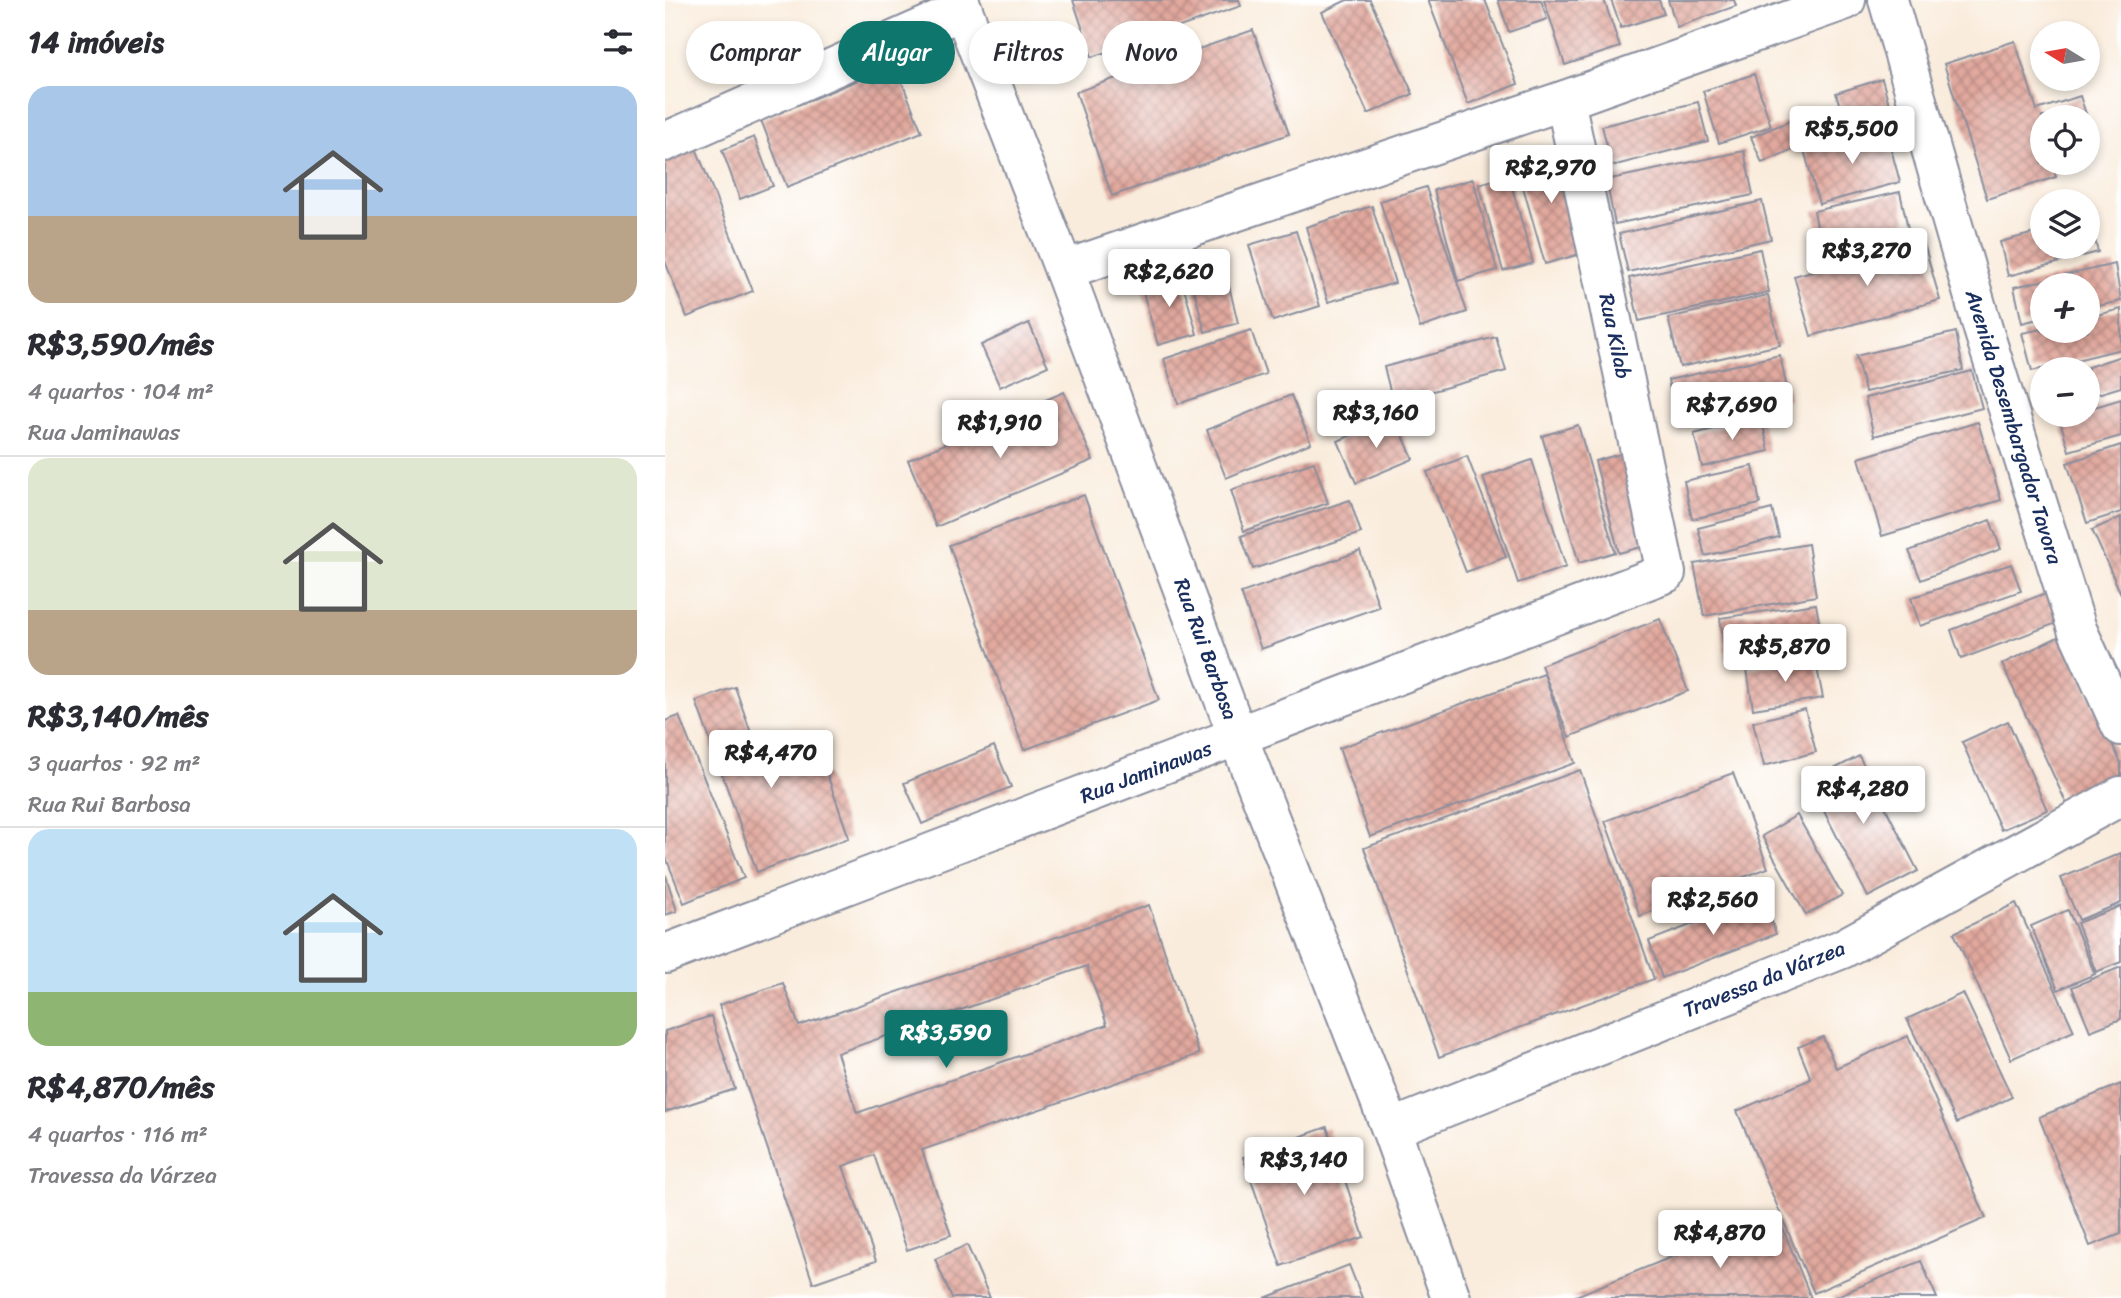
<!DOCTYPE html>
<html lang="pt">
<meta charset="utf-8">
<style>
:root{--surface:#fff;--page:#f7f7f7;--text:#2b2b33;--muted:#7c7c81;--line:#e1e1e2;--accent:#0f766e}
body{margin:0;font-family:Sriracha,sans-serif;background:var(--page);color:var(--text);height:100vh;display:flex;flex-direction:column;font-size:26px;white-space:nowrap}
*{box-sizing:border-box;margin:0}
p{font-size:23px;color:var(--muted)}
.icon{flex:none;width:38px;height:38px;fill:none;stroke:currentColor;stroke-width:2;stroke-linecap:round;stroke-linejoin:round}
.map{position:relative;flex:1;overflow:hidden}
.side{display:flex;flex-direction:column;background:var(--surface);width:665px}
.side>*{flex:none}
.guide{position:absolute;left:21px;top:21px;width:665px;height:63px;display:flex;gap:14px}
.needle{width:46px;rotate:281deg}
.tools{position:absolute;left:1365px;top:21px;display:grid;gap:14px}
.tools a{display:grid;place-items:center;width:70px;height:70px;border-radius:50%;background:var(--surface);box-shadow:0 4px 10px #0003;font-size:35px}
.price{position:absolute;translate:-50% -60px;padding:0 16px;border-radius:7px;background:#fff;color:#222;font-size:23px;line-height:46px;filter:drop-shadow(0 2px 4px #0008)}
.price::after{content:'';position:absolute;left:50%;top:42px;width:21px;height:16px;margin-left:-10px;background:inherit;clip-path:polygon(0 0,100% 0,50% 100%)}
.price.current{background:var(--accent);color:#fff}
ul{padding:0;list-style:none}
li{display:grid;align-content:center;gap:14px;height:371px;padding:0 28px}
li+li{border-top:2px solid var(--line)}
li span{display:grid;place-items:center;height:217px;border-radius:21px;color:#555}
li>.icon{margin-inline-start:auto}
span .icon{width:126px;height:126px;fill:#fffc;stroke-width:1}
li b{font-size:30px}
h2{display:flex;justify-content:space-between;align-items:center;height:84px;padding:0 28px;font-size:30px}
.tag{padding:0 24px;border-radius:32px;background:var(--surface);box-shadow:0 4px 10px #0003;font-size:24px;line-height:63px}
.tag.current{background:var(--accent);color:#fff}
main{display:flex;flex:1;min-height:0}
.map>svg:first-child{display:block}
</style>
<main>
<section class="side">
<h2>14 imóveis<svg class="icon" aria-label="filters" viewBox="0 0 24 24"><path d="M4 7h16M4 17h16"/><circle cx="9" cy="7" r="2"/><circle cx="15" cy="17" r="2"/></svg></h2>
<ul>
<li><span style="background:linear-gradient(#a9c7e8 60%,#b9a48a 0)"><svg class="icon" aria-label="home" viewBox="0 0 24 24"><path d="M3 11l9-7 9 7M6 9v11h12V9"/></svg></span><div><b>R$3,590/mês</b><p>4 quartos · 104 m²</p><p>Rua Jaminawas</p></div></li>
<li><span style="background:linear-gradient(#dfe7d0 70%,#b9a48a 0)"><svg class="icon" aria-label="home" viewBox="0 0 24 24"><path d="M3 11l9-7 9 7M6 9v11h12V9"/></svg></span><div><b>R$3,140/mês</b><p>3 quartos · 92 m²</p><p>Rua Rui Barbosa</p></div></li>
<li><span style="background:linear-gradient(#bfe0f5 75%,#8fb573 0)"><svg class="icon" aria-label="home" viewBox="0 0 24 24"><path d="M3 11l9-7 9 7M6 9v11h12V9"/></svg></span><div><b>R$4,870/mês</b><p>4 quartos · 116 m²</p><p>Travessa da Várzea</p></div></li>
</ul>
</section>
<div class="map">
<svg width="1456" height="1298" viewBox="0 0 1456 1298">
<defs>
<pattern id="building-cross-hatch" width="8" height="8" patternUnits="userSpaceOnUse" patternTransform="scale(1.75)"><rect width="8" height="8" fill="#e2a99e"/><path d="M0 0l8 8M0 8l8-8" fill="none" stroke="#b68a84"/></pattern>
</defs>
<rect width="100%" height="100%" fill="#fff"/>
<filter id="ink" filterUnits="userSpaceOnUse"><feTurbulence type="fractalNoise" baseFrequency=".0143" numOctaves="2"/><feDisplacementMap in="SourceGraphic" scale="14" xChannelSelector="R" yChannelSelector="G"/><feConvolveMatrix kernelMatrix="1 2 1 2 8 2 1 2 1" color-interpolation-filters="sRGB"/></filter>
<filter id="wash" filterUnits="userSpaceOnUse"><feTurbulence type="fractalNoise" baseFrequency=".00686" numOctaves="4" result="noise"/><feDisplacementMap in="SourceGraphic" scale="28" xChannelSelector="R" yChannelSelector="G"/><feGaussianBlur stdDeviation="1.57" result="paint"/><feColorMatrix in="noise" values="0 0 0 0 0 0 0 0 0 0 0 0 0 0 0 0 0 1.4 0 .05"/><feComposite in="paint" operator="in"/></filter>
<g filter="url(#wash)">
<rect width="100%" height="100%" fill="#f9ecdc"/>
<g id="blocks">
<g fill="url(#building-cross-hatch)" fill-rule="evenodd">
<path d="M408,0h166l2,6 -149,51z"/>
<path d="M682,0h23l43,94 -45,20 -46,-102z"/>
<path d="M763,0h57l33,84 -50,20z"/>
<path d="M833,0h43l6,19 -38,13z"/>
<path d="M879,0h60l16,47 -55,18z"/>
<path d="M946,0h48l5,14 -43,14z"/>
<path d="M1003,0h66l2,6 -59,21z"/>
<path d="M588,30l36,104 -177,62 -36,-104z"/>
<path d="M1350,41l22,69 43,-14 7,21h-45v46h10l4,14 -69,22 -43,-135z"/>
<path d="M230,65l27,67 -135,55 -26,-67z"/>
<path d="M1089,74l17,52 -52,17 -16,-52z"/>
<path d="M1217,79l11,39 -46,13 -11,-38z"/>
<path d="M1033,102l10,39 -96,25 -10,-40z"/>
<path d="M1134,117l10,25 -47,21 -11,-26z"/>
<path d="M1220,127l15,55 -81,22 -15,-54z"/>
<path d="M89,137l19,49 -33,13 -18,-49z"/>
<path d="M893,147l29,105 -42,12 -30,-105z"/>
<path d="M31,148l57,143 -66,26 -22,-56v-100z"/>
<path d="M1079,151l9,44 -138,29 -9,-44z"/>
<path d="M844,176l24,87 -30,8 -24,-87z"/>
<path d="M808,179l24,91 -39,11 -24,-91z"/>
<path d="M761,187l41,125 -47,16 -40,-127z"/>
<path d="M1235,192l11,50 -87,20 -10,-51z"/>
<path d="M1097,201l9,38 -143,33 -9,-38z"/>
<path d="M707,206l23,77 -67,19 -22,-75z"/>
<path d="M1423,219h2l8,33 -90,24 -8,-34 42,-11v16h46z"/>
<path d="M631,231l24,75 -47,15 -24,-76z"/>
<path d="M1258,240l17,60 -129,36 -17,-60z"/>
<path d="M1095,249l9,43 -130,29 -10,-43z"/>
<path d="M1450,264l6,37 -33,7v-23h-46v33l-20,5 -8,-36z"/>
<path d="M559,265l14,58 -33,9 -15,-58z"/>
<path d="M515,274l17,60 -39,11 -17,-60z"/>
<path d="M1103,295l12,50 -100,22 -12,-49z"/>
<path d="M1456,309v40l-89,22 -10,-38 20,-4v2h46v-14z"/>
<path d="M364,323l19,43 -48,21 -19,-42z"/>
<path d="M586,330l15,44 -88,30 -14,-45z"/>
<path d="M1291,332l7,38 -98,22 -9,-36z"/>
<path d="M831,337l10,34 -113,31 -9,-35z"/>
<path d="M1115,355l9,44 -112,25 -9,-44z"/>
<path d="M1456,356v31l-33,10v-28h-6z"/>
<path d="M1307,371l10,37 -108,28 -9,-38z"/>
<path d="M399,392l29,68 -157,67 -28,-67z"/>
<path d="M626,395l20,48 -85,35 -19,-48z"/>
<path d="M1456,399v37l-52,15 -10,-34 9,-2h20v-6z"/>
<path d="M730,416l18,43 -57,24 -18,-42z"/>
<path d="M1096,417l8,34 -67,16 -8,-33z"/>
<path d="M1313,422l23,78 -119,36 -23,-78z"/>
<path d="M913,425l37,127 -36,11 -37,-127z"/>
<path d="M1456,445v67l-34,11 -20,-60z"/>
<path d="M963,452l24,92 -33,9 -24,-92z"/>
<path d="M802,456l39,101 -40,15 -39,-100z"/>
<path d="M867,460l34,107 -48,16 -35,-106z"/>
<path d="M649,462l14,41 -84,28 -13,-41z"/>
<path d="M1088,466l7,38 -68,15 -8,-38z"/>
<path d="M419,495l75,205 -135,50 -75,-205z"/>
<path d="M685,500l11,33 -108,36 -12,-33z"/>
<path d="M1107,509l7,28 -74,19 -7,-28z"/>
<path d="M1456,517v77l-29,-64z"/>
<path d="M1325,520l11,29 -80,31 -12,-29z"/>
<path d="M1143,544l8,52 -112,20 -10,-52z"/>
<path d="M695,551l19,56 -118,42 -20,-56z"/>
<path d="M1346,564l10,27 -101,35 -9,-28z"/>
<path d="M1386,591l11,30 -101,38 -10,-29z"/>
<path d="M1151,604l7,41 -97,15 -6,-42z"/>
<path d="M995,619l28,72 -119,46 -28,-72z"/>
<path d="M1397,635l59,128v21l-52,25 -67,-145z"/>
<path d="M1150,658l8,40 -70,11 -6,-40z"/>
<path d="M879,674l31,89 -205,74 -31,-89z"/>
<path d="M70,687l29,83 55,-19 30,87 -92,34 -61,-171z"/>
<path d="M1140,709l11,43 -52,14 -11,-44z"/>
<path d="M14,716l65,162 -60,25 -19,-48v-134z"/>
<path d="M1343,721l39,89 -46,20 -39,-88z"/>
<path d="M329,746l17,41 -89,37 -18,-41z"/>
<path d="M1194,756l59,115 -50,26 -59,-115z"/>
<path d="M915,770l74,209 -215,78 -75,-209z"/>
<path d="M1068,773l35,95 -128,48 -35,-95z"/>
<path d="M1132,815l45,80 -36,20 -44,-79z"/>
<path d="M1456,853v50l-42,17 -18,-42z"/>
<path d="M1,876l11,35 -12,4v-38z"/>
<path d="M1098,897l13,37 -114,44 -13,-37z"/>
<path d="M1351,903l58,128 -63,28 -57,-126z"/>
<path d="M484,905l50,149 -277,96 29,85 -44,15 -33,-95 -31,11 33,95 -63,22 -94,-278 64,-22 16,43zM422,966l20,59 -250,88 -20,-60z"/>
<path d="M1456,906v56l-25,10 -19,-49z"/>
<path d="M1403,910l27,64 -37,16 -27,-64z"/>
<path d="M1456,967v52l-31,12 -18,-44z"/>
<path d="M1298,993l49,104 -55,26 -50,-104z"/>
<path d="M46,1016l24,73 -70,23v-81z"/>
<path d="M1243,1036l78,182 -172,75 -77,-182 74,-32 -13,-32 25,-10 13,31z"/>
<path d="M1456,1084v150l-31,12 -51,-129z"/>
<path d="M662,1127l37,110 -83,29 -38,-109z"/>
<path d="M1112,1214l34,84h-240z"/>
<path d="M302,1245l23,53h-38l-17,-39z"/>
<path d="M1256,1261l16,37h-105z"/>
<path d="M684,1265l13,33h-97z"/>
</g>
</g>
</g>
<g filter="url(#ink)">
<use href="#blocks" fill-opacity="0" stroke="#8a8e9d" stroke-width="2"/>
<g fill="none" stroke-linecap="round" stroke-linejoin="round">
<g stroke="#8a8e9d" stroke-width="42">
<g id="minor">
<path d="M294,0l105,270 174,467 153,392 60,169"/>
<path d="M1223,0l95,329 94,300 44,97"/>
<path d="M0,142l298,-132"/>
<path d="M399,270l501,-170 281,-100"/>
<path d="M0,954l1001,-381 -101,-473"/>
<path d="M726,1129l451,-180 279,-153"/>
</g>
</g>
<use href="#minor" stroke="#fff" stroke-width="38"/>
</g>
</g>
<g text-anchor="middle" stroke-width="5" stroke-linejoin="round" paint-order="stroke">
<g font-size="21" fill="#1b2f5e" stroke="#fff">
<text transform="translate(950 336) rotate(78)" y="7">Rua Kilab</text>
<text transform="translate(1349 427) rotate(73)" y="7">Avenida Desembargador Tavora</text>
<text transform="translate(541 649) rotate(70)" y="7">Rua Rui Barbosa</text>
<text transform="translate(481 772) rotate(-21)" y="7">Rua Jaminawas</text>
<text transform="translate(1099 979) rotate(-22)" y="7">Travessa da Várzea</text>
</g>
</g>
</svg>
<div class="tools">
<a><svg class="needle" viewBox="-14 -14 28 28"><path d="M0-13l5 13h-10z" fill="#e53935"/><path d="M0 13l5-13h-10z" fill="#7c7c81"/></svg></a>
<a><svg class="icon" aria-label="locate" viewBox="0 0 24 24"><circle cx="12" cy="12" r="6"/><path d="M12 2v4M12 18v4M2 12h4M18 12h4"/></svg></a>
<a><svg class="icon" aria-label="layers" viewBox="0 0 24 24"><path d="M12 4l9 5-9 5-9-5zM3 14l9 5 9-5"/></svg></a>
<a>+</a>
<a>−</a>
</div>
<b class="price" style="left:1187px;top:166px">R$5,500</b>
<b class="price" style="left:886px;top:205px">R$2,970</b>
<b class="price" style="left:1202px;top:288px">R$3,270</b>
<b class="price" style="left:504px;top:309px">R$2,620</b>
<b class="price" style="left:1067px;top:442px">R$7,690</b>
<b class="price" style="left:711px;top:450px">R$3,160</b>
<b class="price" style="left:335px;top:460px">R$1,910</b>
<b class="price" style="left:1120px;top:684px">R$5,870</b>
<b class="price" style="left:106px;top:790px">R$4,470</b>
<b class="price" style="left:1198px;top:826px">R$4,280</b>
<b class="price" style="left:1048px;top:937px">R$2,560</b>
<b class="price current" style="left:281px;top:1070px">R$3,590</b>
<b class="price" style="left:639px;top:1197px">R$3,140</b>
<b class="price" style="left:1055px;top:1270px">R$4,870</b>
<div class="guide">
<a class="tag">Comprar</a>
<a class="tag current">Alugar</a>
<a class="tag">Filtros</a>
<a class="tag">Novo</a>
</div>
</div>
</main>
